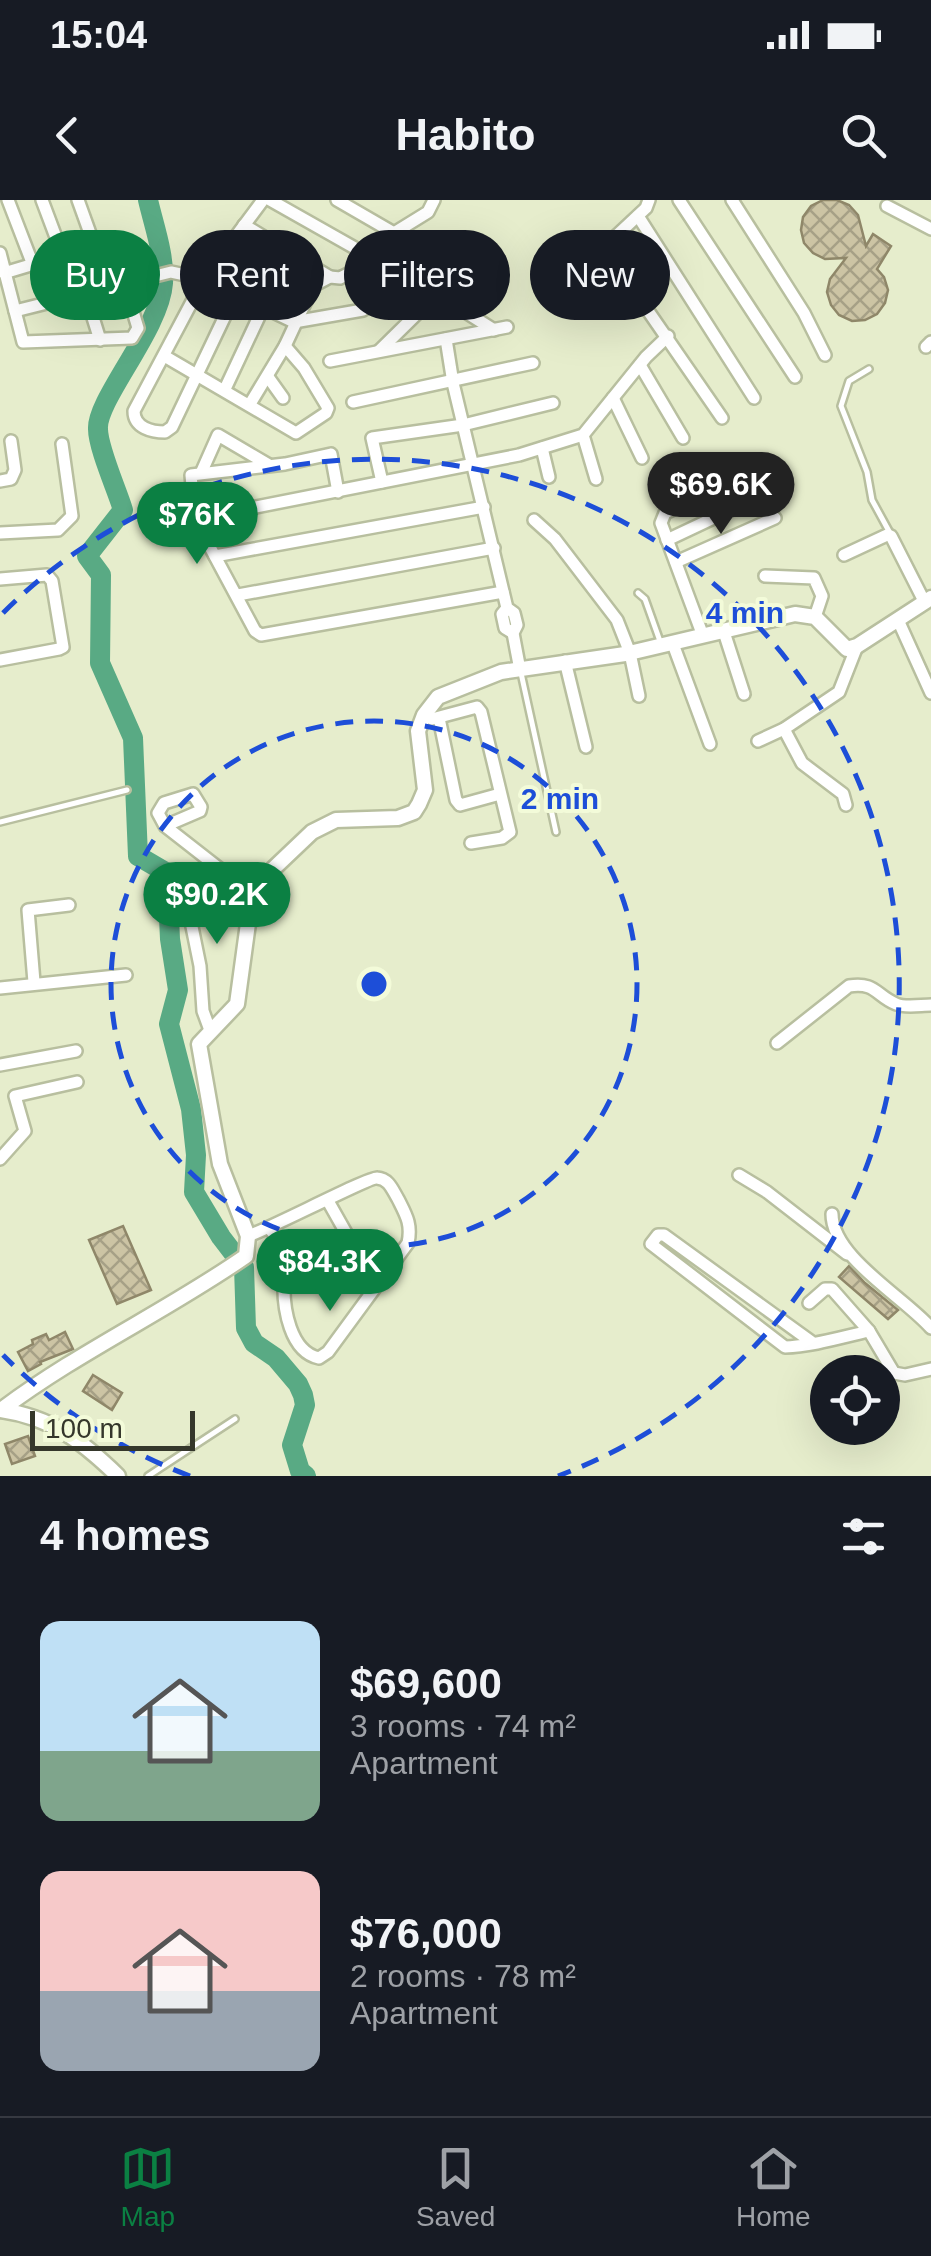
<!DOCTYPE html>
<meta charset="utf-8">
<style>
:root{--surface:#171b24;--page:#242831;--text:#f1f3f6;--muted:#9ea1a6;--line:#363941;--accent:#0b8043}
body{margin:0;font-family:Helvetica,sans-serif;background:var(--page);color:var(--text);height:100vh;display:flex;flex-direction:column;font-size:38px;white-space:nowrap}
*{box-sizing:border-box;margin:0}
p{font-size:32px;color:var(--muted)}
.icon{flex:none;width:55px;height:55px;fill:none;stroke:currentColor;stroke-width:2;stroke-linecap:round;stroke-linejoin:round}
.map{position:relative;height:1276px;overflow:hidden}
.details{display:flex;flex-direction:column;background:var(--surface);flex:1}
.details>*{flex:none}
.banner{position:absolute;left:30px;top:30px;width:872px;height:90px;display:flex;gap:20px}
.buttons{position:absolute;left:810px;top:1155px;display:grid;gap:20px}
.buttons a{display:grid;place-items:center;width:90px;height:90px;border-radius:50%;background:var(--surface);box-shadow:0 10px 40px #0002;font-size:50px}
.scale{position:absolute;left:30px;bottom:25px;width:165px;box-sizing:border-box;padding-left:10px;border:5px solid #35372b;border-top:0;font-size:28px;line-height:35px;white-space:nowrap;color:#35372b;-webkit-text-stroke:8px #f3fbd9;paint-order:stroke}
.price{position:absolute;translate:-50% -85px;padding:0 22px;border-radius:35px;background:var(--accent);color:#fff;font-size:32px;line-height:65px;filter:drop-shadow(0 2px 5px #0008)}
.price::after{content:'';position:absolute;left:50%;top:60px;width:30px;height:22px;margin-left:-15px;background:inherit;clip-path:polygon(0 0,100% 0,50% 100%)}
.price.selected{background:#222;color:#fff}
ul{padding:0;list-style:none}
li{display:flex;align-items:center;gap:30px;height:250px;padding:0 40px}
li span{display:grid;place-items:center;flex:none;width:280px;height:200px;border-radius:20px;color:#555}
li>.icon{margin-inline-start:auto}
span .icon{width:120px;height:120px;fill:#fffc;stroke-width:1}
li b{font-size:42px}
h2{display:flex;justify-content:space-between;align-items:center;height:120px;padding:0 40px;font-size:42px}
.chip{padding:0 35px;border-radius:45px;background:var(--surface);box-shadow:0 10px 40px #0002;font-size:35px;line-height:90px}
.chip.selected{background:var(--accent);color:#fff}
.status{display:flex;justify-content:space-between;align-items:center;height:70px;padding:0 50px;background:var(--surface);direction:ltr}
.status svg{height:28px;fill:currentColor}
header{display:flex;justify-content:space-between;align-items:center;height:130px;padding:0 40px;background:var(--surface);font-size:45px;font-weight:700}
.tabs{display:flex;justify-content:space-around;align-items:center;height:140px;border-top:2px solid var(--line);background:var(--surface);font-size:28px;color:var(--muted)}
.tabs a{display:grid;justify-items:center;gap:5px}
.tabs .selected{color:var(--accent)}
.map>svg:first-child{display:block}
</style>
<div class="status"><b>15:04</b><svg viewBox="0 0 49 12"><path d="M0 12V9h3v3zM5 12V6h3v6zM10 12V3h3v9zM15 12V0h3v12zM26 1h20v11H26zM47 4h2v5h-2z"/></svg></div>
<header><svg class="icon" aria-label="back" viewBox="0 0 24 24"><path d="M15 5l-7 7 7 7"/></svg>Habito<svg class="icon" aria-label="search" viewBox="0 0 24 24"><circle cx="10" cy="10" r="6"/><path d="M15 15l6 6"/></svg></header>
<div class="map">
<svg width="931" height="1276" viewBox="0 0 931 1276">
<defs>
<pattern id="building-cross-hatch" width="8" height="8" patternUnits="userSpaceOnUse" patternTransform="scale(2.5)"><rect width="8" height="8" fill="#ccc4a4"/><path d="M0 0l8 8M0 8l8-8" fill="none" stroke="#a6a086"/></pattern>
</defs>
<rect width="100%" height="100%" fill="#e6edcc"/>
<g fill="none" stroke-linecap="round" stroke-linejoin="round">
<path stroke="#59aa84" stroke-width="20" d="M148,0c6,26 17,56 15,83 -3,46 -67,117 -65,146 0,19 19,61 25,81l-36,46 14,19 -1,88 33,75 5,118 29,17 3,66 8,51 -9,34 22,85 5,46 -2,37 27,45 23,30 2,61 8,15 22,15 22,26 5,11 2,10 -13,40 8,26 6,5"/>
</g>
<g fill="url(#building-cross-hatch)" stroke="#8f8769" stroke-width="2.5">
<path d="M823,0h14l12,5 9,10 8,31 7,-12 18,12 -14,23 7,8 4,13 -3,13 -8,11 -12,6 -13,1 -13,-6 -8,-10 -4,-13 3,-13 16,-21 -21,1 -12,-6 -9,-10 -3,-13 2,-13 8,-11z"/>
<path d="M123,1026l28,64 -34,14 -28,-64z"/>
<path d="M849,1066l16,17 33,27 -10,9 -49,-42z"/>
<path d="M65,1132l8,17 -33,13 1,2 -13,7 -10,-19 15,-8 -1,-4 14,-6 3,6z"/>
<path d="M93,1175l29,18 -10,17 -29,-19z"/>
<path d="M28,1236l7,20 -23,8 -7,-20z"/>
</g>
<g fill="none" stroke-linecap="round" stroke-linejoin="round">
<g stroke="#b8bf9f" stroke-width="10">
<g id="service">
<path d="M869,169l-20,12 -8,25 26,66 5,28 18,33"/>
<path d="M638,393l7,6 16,45"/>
<path d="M521,473l35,159"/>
<path d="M0,622l127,-32"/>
<path d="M148,1276l87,-57"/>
</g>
</g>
<g stroke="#b8bf9f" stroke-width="16">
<g id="minor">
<path d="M8,0l25,65"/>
<path d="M42,0l21,56"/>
<path d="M78,0l31,86"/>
<path d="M270,0l99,56"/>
<path d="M337,0l57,33"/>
<path d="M649,0l-3,8 -31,29 -2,23 109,158"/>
<path d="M679,0l116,177"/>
<path d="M732,0l72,113 21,42"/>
<path d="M887,6l44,23"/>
<path d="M638,16l116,182"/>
<path d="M244,25l86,52"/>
<path d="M227,48l80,48"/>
<path d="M0,53l23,89 109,-4 6,-10 -14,-46"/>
<path d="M4,73l90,-27"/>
<path d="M85,92l15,48"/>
<path d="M235,95l-63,132 -7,5c-13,0 -31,-4 -31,-21l70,-132 59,-79"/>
<path d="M15,111l156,-39 33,7 90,43 69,-12 50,-46 -3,-7 -24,-17"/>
<path d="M446,139l7,44 54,225 7,5 3,12 -4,8 7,37"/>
<path d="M926,147l5,-5"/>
<path d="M379,151l58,-57 57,36"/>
<path d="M166,157l130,76 30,-20 2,-5 -24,-40 -19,-22"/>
<path d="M330,161l177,-34"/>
<path d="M640,165l43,73"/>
<path d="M268,177l15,21"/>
<path d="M225,189l38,-81"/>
<path d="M613,198l29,60"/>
<path d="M353,202l180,-39"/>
<path d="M250,204l35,-58 28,-60 17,-9 10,1 10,-5 44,-40 34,-21 6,-12"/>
<path d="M583,235l13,44"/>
<path d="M542,248l7,29"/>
<path d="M202,271l16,-36 51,30"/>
<path d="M0,281l11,-2 4,-9 -4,-29"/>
<path d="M382,282l-10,-44 91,-13 90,-22"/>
<path d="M338,292l-7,-38 -46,10 -94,11 4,44 60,112 6,4 242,-43"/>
<path d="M671,309l-9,-27 35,-17"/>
<path d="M195,319l324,-64 64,-20 63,-78 22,-21"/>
<path d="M534,320l21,19 62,81 13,33 9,43"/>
<path d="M0,333l58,-3 14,-14 -10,-72"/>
<path d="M667,340l89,-42"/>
<path d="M844,355l43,-20 4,1 33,65"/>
<path d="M215,356l269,-49"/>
<path d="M676,362l99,-44"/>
<path d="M765,376l49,2 8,18 -7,21"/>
<path d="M0,379l47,-4 5,6 11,66 -4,2 -59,11"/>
<path d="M238,395l256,-47"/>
<path d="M507,408l-5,6 3,14 8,5"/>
<path d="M898,420l33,73"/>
<path d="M724,432l20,62"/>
<path d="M703,436l-42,-113 4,-10 53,-25"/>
<path d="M673,444l37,100"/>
<path d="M565,461l21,86"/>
<path d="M424,515l8,4 45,-12 4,5 29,120 -8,6 -31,5"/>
<path d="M439,518l17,82 4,5 40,-11"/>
<path d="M784,529l18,34 41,31 3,11"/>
<path d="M758,541l26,-12 55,-37 18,-46"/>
<path d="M165,626l35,-15 1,-4 -8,-13 -29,9 -6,10 7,13 87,68"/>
<path d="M34,782l-6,-72 41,-5"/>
<path d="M0,788l126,-13"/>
<path d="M210,830l-7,-19 -3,-45 -12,-59v-15l22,-29"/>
<path d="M777,843l72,-57c27,-4 26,9 47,18 9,4 25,1 35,1"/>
<path d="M0,865l76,-14"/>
<path d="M0,959l25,-28 -10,-35 62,-14"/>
<path d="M739,975l28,17 80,62"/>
<path d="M328,1001l48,85"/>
<path d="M832,1014c0,43 72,83 99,114"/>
<path d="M248,1036c21,-7 121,-59 129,-58 12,1 15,11 21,21 8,16 14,25 10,44l-80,109 -9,6c-29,-6 -36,-50 -35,-76 1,-9 4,-16 2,-24 -3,-12 -9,-20 -16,-29"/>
<path d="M809,1103l16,-14h7l37,42 25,42 11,2 26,-6"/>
<path d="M813,1143l-149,-108h-6l-7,9 134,103c28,-1 57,-10 84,-16"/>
</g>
</g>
<g stroke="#b8bf9f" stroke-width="19">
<g id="tertiary">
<path d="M0,1210c51,7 82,31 118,66"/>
<path d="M1,1210c77,-58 166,-99 245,-154l2,-20 -28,-72 -21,-120 38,-40 15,-110 20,-24 40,-38 24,-12 62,-2 16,-6 5,-8 6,-14 -7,-59 6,-16 14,-18 63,-25 124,-18 170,-40 20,3 32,32 10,-3 74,-48"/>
</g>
</g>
<use href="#service" stroke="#fff" stroke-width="5"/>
<use href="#minor" stroke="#fff" stroke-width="11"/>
<use href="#tertiary" stroke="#fff" stroke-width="14"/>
</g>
<g fill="none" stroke="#1d4ed8" stroke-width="5" stroke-dasharray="18 12">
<circle cx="374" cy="784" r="263"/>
<path d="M190 1276A525 525 0 0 1 3 1155M3 413A525 525 0 1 1 558 1276"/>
</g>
<circle cx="374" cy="784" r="15" fill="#1d4ed8" stroke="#f3fbd9" stroke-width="5"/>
<g font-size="30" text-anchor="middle" font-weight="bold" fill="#1d4ed8" stroke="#f3fbd9" stroke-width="8" stroke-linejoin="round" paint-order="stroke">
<text x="745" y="423">4 min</text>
<text x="560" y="609">2 min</text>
</g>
</svg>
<div class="buttons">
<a><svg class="icon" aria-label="locate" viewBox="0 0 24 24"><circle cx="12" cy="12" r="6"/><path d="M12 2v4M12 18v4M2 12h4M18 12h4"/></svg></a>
</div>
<div class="scale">100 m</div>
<b class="price selected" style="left:721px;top:337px">$69.6K</b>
<b class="price" style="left:197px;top:367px">$76K</b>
<b class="price" style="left:217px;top:747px">$90.2K</b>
<b class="price" style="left:330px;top:1114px">$84.3K</b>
<div class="banner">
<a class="chip selected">Buy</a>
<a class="chip">Rent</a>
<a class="chip">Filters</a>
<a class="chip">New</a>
</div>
</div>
<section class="details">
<h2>4 homes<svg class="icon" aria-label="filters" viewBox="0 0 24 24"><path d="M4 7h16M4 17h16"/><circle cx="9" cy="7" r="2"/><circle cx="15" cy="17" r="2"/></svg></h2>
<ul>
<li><span style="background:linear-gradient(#bfe0f5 65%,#7fa58c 0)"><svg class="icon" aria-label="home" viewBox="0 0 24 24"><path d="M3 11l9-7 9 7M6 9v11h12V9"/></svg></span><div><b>$69,600</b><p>3 rooms · 74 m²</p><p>Apartment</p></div></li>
<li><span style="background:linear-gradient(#f6c9c9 60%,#9aa5b1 0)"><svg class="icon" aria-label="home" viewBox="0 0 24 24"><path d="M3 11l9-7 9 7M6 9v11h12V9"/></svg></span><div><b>$76,000</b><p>2 rooms · 78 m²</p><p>Apartment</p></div></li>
</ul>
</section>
<nav class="tabs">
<a class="selected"><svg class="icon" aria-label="map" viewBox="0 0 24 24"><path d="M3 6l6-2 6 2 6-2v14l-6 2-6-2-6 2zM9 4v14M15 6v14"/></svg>Map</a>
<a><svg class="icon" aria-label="saved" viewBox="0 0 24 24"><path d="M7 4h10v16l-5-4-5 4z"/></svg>Saved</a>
<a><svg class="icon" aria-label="home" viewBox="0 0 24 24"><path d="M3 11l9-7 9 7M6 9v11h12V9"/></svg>Home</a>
</nav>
